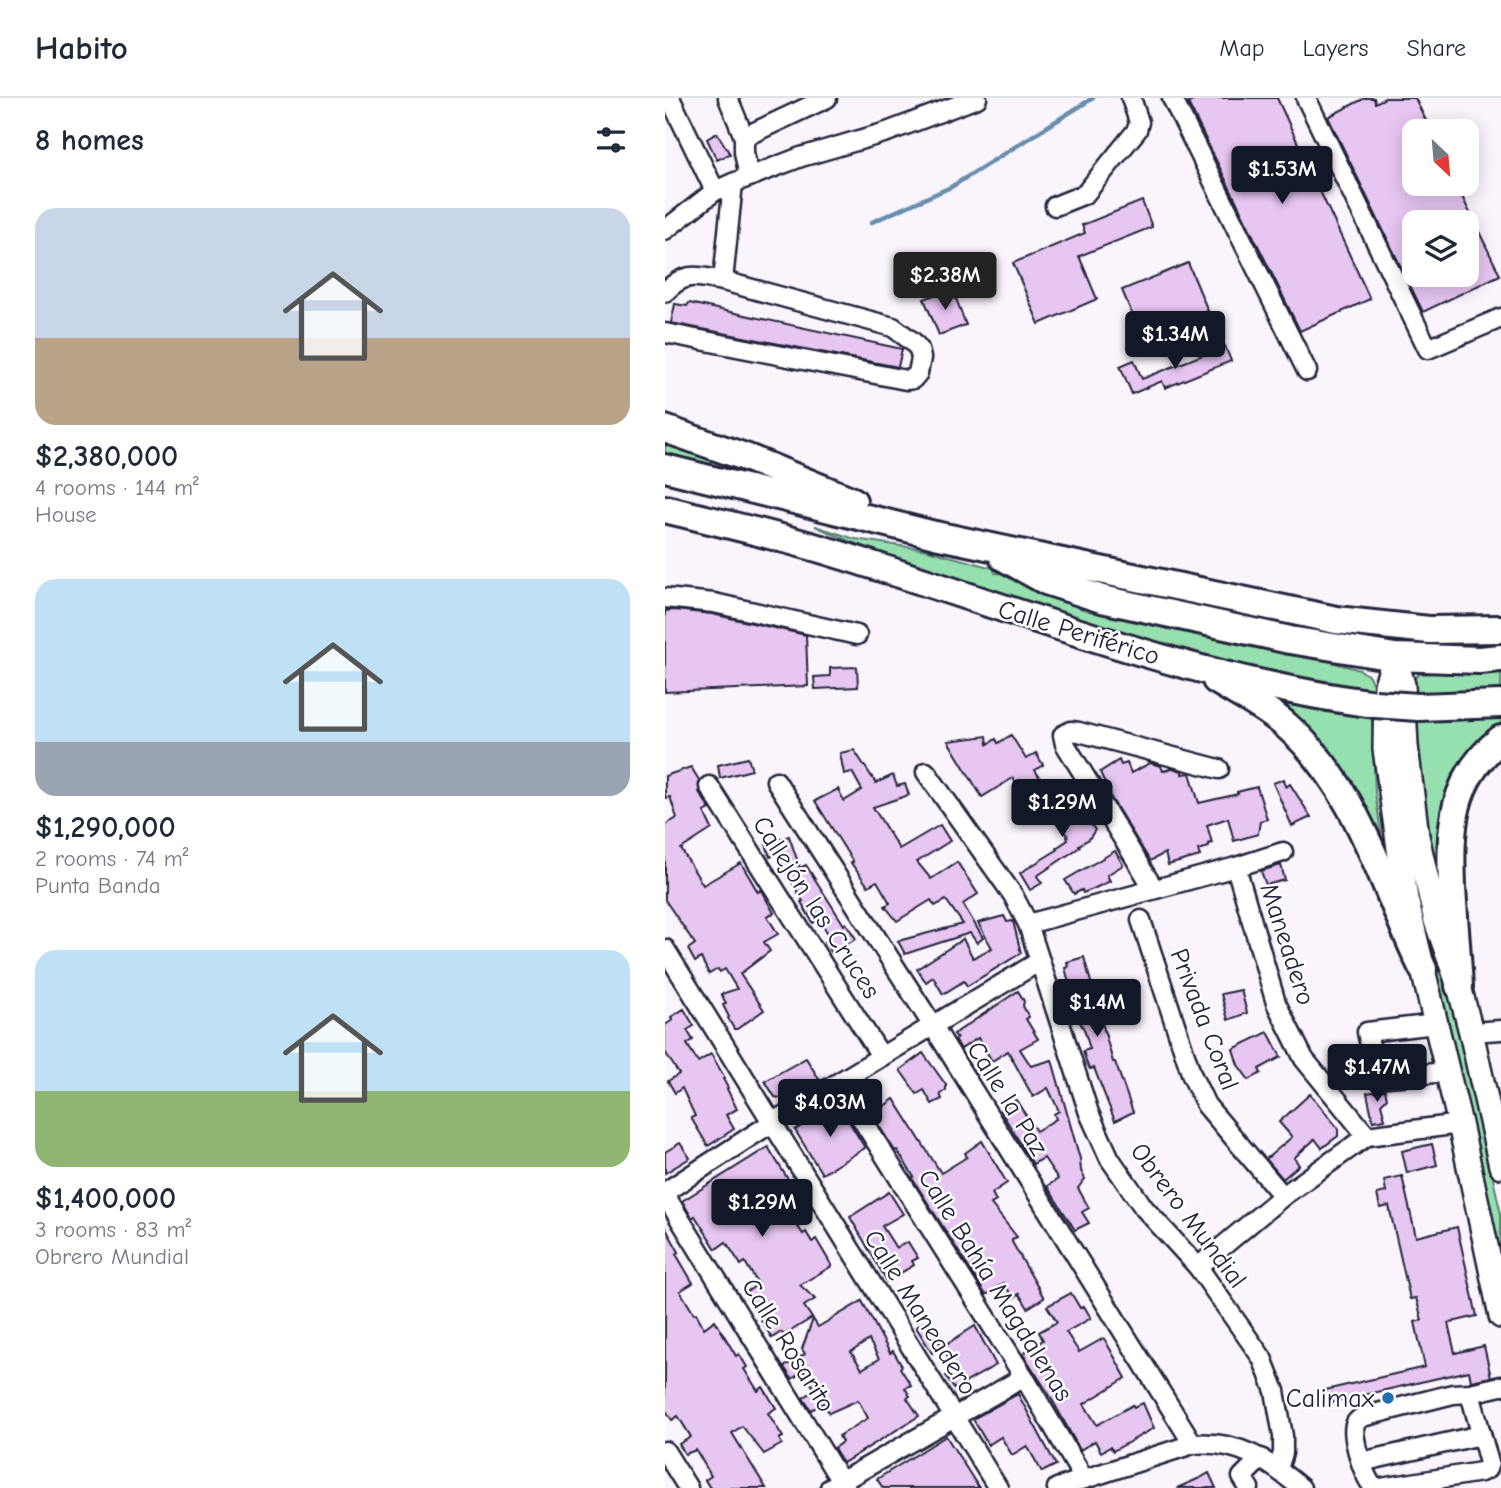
<!DOCTYPE html>
<meta charset="utf-8">
<style>
:root{--surface:#fff;--page:#f6f6f7;--text:#1f2937;--muted:#747a83;--line:#e0e1e3;--accent:#111827}
body{margin:0;font-family:"Comic Neue",sans-serif;background:var(--page);color:var(--text);height:100vh;display:flex;flex-direction:column;font-size:26px;white-space:nowrap}
*{box-sizing:border-box;margin:0}
p{font-size:23px;color:var(--muted)}
.icon{flex:none;width:38px;height:38px;fill:none;stroke:currentColor;stroke-width:2;stroke-linecap:round;stroke-linejoin:round}
.map{position:relative;flex:1;overflow:hidden}
.side{display:flex;flex-direction:column;background:var(--surface);width:665px}
.side>*{flex:none}
.needle{width:46px;rotate:154deg}
.controls{position:absolute;left:737px;top:21px;display:grid;gap:14px}
.controls a{display:grid;place-items:center;width:77px;height:77px;border-radius:14px;background:var(--surface);box-shadow:0 4px 18px #0003;font-size:35px}
.price{position:absolute;translate:-50% -60px;padding:0 16px;border-radius:7px;background:var(--accent);color:#fff;font-size:23px;line-height:46px;filter:drop-shadow(0 2px 4px #0008)}
.price::after{content:'';position:absolute;left:50%;top:42px;width:21px;height:16px;margin-left:-10px;background:inherit;clip-path:polygon(0 0,100% 0,50% 100%)}
.price.selected{background:#222;color:#fff}
ul{padding:0;list-style:none}
li{display:grid;align-content:center;gap:14px;height:371px;padding:0 35px}
li span{display:grid;place-items:center;height:217px;border-radius:21px;color:#555}
li>.icon{margin-inline-start:auto}
span .icon{width:126px;height:126px;fill:#fffc;stroke-width:1}
li b{font-size:30px}
h2{display:flex;justify-content:space-between;align-items:center;height:84px;padding:0 35px;font-size:30px}
header{display:flex;align-items:center;gap:42px;box-sizing:border-box;height:98px;padding:0 35px;background:var(--surface);border-bottom:2px solid var(--line)}
header strong{font-size:33px}
nav{display:flex;gap:38px;margin-inline-start:auto;font-size:24px}
main{display:flex;flex:1;min-height:0}
.map>svg:first-child{display:block}
</style>
<header>
<strong>Habito</strong>
<nav><a>Map</a><a>Layers</a><a>Share</a></nav>
</header>
<main>
<section class="side">
<h2>8 homes<svg class="icon" aria-label="filters" viewBox="0 0 24 24"><path d="M4 7h16M4 17h16"/><circle cx="9" cy="7" r="2"/><circle cx="15" cy="17" r="2"/></svg></h2>
<ul>
<li><span style="background:linear-gradient(#c9d6e8 60%,#b9a48a 0)"><svg class="icon" aria-label="home" viewBox="0 0 24 24"><path d="M3 11l9-7 9 7M6 9v11h12V9"/></svg></span><div><b>$2,380,000</b><p>4 rooms · 144 m²</p><p>House</p></div></li>
<li><span style="background:linear-gradient(#bfe0f5 75%,#9aa5b1 0)"><svg class="icon" aria-label="home" viewBox="0 0 24 24"><path d="M3 11l9-7 9 7M6 9v11h12V9"/></svg></span><div><b>$1,290,000</b><p>2 rooms · 74 m²</p><p>Punta Banda</p></div></li>
<li><span style="background:linear-gradient(#bfe0f5 65%,#8fb573 0)"><svg class="icon" aria-label="home" viewBox="0 0 24 24"><path d="M3 11l9-7 9 7M6 9v11h12V9"/></svg></span><div><b>$1,400,000</b><p>3 rooms · 83 m²</p><p>Obrero Mundial</p></div></li>
</ul>
</section>
<div class="map">
<svg width="836" height="1390" viewBox="0 0 836 1390">
<rect width="100%" height="100%" fill="#faf4fc"/>
<filter id="ink" filterUnits="userSpaceOnUse"><feTurbulence type="fractalNoise" baseFrequency=".0143" numOctaves="2"/><feDisplacementMap in="SourceGraphic" scale="14" xChannelSelector="R" yChannelSelector="G"/><feConvolveMatrix kernelMatrix="1 2 1 2 8 2 1 2 1" color-interpolation-filters="sRGB"/></filter>
<g filter="url(#ink)">
<g fill="#96e0af" stroke="#5c8175" stroke-width="2">
<path d="M0,341l160,61 -160,-39z"/>
<path d="M150,428l40,13 72,11 66,18 2,5 17,1 348,96 9,6 5,11 -2,5 -88,-9 -183,-55 -250,-86z"/>
<path d="M836,570v22l-80,5 -5,-2 -1,-15 4,-4z"/>
<path d="M594,602l113,18 3,75 11,71z"/>
<path d="M836,617v11l-9,6 -48,157 -8,2 -24,-173 12,2z"/>
<path d="M740,751l6,1 49,183 41,181v47l-52,-232z"/>
</g>
<g fill="none" stroke-linecap="round" stroke-linejoin="round">
<path stroke="#688dac" stroke-width="4.5" d="M207,124l79,-35 142,-89"/>
</g>
<g fill="#e8c6f2" stroke="#22223b" stroke-width="2" fill-rule="evenodd">
<path d="M534,0h78l93,201 -70,32 -112,-228z"/>
<path d="M700,0h9l1,5 10,-5h30l16,33h-17v53h42l44,91 -77,37 -95,-195zM749,124h53v53h-53z"/>
<path d="M52,35l13,21 -13,6 -10,-21z"/>
<path d="M477,103l10,26 -73,29 18,43 -58,25 -26,-61 72,-30 -3,-8z"/>
<path d="M523,165l20,48 -66,27 -20,-48z"/>
<path d="M287,190l14,37 -27,10 -15,-36z"/>
<path d="M24,205l213,46 -4,18 -227,-44 4,-19 12,2z"/>
<path d="M560,248l6,15 -66,27 -3,-7 -30,13 -12,-28 14,-6 8,19z"/>
<path d="M9,512l38,4 94,21 2,51 -143,6v-81z"/>
<path d="M192,569l1,20 -43,2 -1,-12 16,-1v-8z"/>
<path d="M346,637l15,24 10,-6 7,12 -8,5 8,13 -20,11 -10,-16 -31,19 -34,-56 39,-5 1,8 8,-5 2,4z"/>
<path d="M189,652l22,33 17,-8 4,11 8,-2 4,11 -36,12 26,42 41,-24 10,16 -33,21 14,17 26,-17 21,32 -15,10 20,34 -6,5 -7,-10 -65,21 -7,-13 65,-17 -17,-24 -11,6 -4,-6 -34,21 -12,-15 5,-3 -13,-22 -9,5 -17,-23 2,-1 -38,-61 23,-12 6,12 18,-11 -10,-18 -8,2 -4,-21z"/>
<path d="M83,660l4,12 -32,8 -2,-13z"/>
<path d="M454,662l2,5 6,-2 4,10 19,-10 11,3 2,5 10,-3 9,3v3l8,-1 9,30 39,-9 -1,-2 20,-5 10,32 -7,2 -2,13 -24,7 -6,-23 -21,7 5,18 -4,1 1,3 -11,3 2,6 -32,9 -3,-12 -15,8 -39,-63 -11,-26z"/>
<path d="M26,669l8,13v12l11,17 -6,3 8,17 -31,20 22,36 38,-22 17,29 3,-2 13,23 -7,3 11,18 -14,8 6,9 -30,23 24,36 -27,19h-3l-6,-11 1,-1 -6,-12 3,-2 -5,-9 16,-5 -12,-20 -5,3 -2,-3 -9,5 -8,-16 -6,4 -7,-13 7,-5 -30,-44v-75l12,-7 -7,-21 -5,1v-22z"/>
<path d="M619,681l2,8 4,-3 21,33 -19,9 -19,-43z"/>
<path d="M395,699l5,7 5,-3 7,11 4,-2 14,20 -6,9 -10,6 1,2 -43,29 5,7 -12,7 -10,-17 37,-23 -1,-2 12,-8 -1,-3 1,-1 -21,-31z"/>
<path d="M124,738l11,32 6,-3 38,60 2,-2 10,16 -24,14 -7,-11 5,-5 -11,-18 -6,4 -12,-21 2,-1 -14,-24 -8,-20 -2,1 -1,-5 -8,4 -4,-13z"/>
<path d="M450,753l8,14 -16,10 3,6 -17,8 -10,4 -1,-3 -8,4 -9,-14z"/>
<path d="M616,767l4,15 -19,5 -5,-14z"/>
<path d="M339,818l3,6 6,-1 8,32 -54,33 -3,-5 -21,13 -10,-17 -7,5 -9,-13 46,-30 10,19 19,-10 -14,-25z"/>
<path d="M419,859l29,105h2l18,50 -18,9 -21,-53 -4,1 -3,-5 -4,-13 7,-2 -6,-20 -9,-14 3,-1 -13,-46 3,-1 -1,-5z"/>
<path d="M576,892l6,23 -19,7 -7,-26z"/>
<path d="M353,893l6,10 -1,5 6,11 -3,2 12,20 -18,10 11,17 21,-6 28,99 1,12 4,8 -7,9 11,20 -7,4 7,11 -14,7 -28,-44 11,-7 -14,-21 -11,6 -33,-54 16,-10 20,31 20,-12 -2,-5 5,-3 -11,-23 -15,9 -25,-46 -16,10 -14,-23 -17,11 -6,-9 2,-2 -3,-4z"/>
<path d="M19,911l10,17 -7,4 6,10 -6,4 11,18 13,-8 14,24 -2,1 5,9 -1,1 10,20 -11,6 8,14 -26,17 -17,-28 4,-2 -13,-28 -7,5 -7,-12 11,-7 -14,-22v-27l8,-5 -2,-3z"/>
<path d="M603,934l13,25 -22,12 2,4 -12,7 -11,-15 -5,-16z"/>
<path d="M258,955l23,32v5l-6,4 2,5 -10,5 -8,-14 -7,4 -17,-24z"/>
<path d="M141,960l13,21 -22,13 -1,-3 -16,9 -5,-1 -10,-16z"/>
<path d="M204,985l15,23 10,-7 47,74 26,-16 -2,-4 17,-12 25,42 -15,10 4,8 -5,3 26,33 -5,2v3l32,56 -16,10 -9,-14 -6,4 -9,-15 -18,12 -74,-117 2,-1 -17,-27 -2,1 -38,-60z"/>
<path d="M720,992l2,8 -6,6 4,15 -12,2 -6,-28z"/>
<path d="M645,996l28,34v8l-16,12 -7,-9 -21,19 5,7 -16,14 -17,-20 26,-22 -13,-15z"/>
<path d="M173,1005l27,45 -43,26 -27,-44z"/>
<path d="M15,1045l10,15 -25,15v-21z"/>
<path d="M767,1046l5,21 -30,8 -5,-22z"/>
<path d="M103,1049l21,34 -12,8 16,24 -3,2 13,19 3,-2 6,10 4,-3 16,27 -32,19 15,14 -11,7 8,12 -28,17 -3,-3 -9,6 -27,-45 13,-9 -13,-22 -4,3 -15,-23 -10,7 -21,-33 -3,2 -10,-17z"/>
<path d="M737,1078l14,61 41,-10 20,89 -29,7 7,30 29,-7 7,31 -20,4 -2,-10 -145,33 -3,-13 104,-24 -10,-45 7,-2 -6,-22 -6,1 -21,-93 -9,2 -3,-14 9,-2 -2,-12z"/>
<path d="M224,1094l14,22 -21,12 14,22 12,-6 10,16 -6,3 2,4 -27,16 -37,-64z"/>
<path d="M0,1129l14,25 -3,2 17,29 -13,8 14,23 2,-1 8,15 11,-8 21,36 3,-2 8,13 -3,2 14,22 5,-4 13,21 -8,5 15,24 -4,2 3,5 -18,10 -22,-28 -10,7 34,55h-56l-5,-8 6,-4 -15,-26 -11,4 -6,-10 12,-7 -13,-21 -6,4 -7,-11z"/>
<path d="M406,1195l9,15 4,-2 7,12 -25,14 13,20 25,-14 22,40 -42,26 13,21 36,-20 1,2 9,-4 11,25 -41,23 -3,-4 -9,5 -6,-11 -15,9 -30,-54 -27,-42 20,-14 -4,-8 18,-10 -10,-16z"/>
<path d="M197,1203l28,52 3,-2 9,15 -2,2 11,17 -6,3 5,8 -3,2 12,18 -76,47 -9,-15 8,-6 -3,-6 29,-18 -10,-18 -29,13 -5,-10 -13,7 -8,-12 12,-8 -11,-19 -12,8 -8,-12 21,-13 -3,-5 11,-30 5,8zM204,1242l10,19 -17,10 -11,-17z"/>
<path d="M261,1223l16,25 -10,7 -16,-26z"/>
<path d="M310,1228l21,39 -42,24 -8,-13 10,-6 -14,-23z"/>
<path d="M353,1296l38,71 -14,7 -15,-26 -15,9 -11,-18 -13,8 -15,-26z"/>
<path d="M281,1338l33,52h-96l-6,-9z"/>
<path d="M544,1375l7,15h-39l23,-10z"/>
</g>
<g fill="none" stroke-linecap="round" stroke-linejoin="round">
<g stroke="#22223b" stroke-width="23">
<g id="minor">
<path d="M5,0l45,93"/>
<path d="M63,0l16,39v15l5,25"/>
<path d="M507,0l135,273"/>
<path d="M641,0l122,251 73,-31"/>
<path d="M79,39l83,-39"/>
<path d="M390,108l30,-12 52,-64 2,-8 -8,-24"/>
<path d="M0,132l50,-39 18,-8 68,-26 86,-25 90,-34"/>
<path d="M0,194c20,-21 32,-16 58,-11"/>
<path d="M0,235l241,47 7,-1 5,-6 3,-15 -2,-9 -6,-7 -20,-15 -170,-46 10,-98"/>
<path d="M0,500l49,5 143,32"/>
<path d="M261,674l87,123 15,29 61,189 21,46 34,49 54,59 64,91 13,33 8,45v17l-5,16"/>
<path d="M111,683l157,245 260,418"/>
<path d="M44,688l172,270"/>
<path d="M571,769l40,136 28,56 63,77"/>
<path d="M489,791l-89,-145 -2,-9 8,-4 8,1 140,37"/>
<path d="M476,822l51,156 14,29 77,91"/>
<path d="M363,826l208,-57 47,-15"/>
<path d="M0,851l333,539"/>
<path d="M771,926l-69,8 10,46 70,-6"/>
<path d="M806,934l30,-2"/>
<path d="M174,985l185,294 60,102"/>
<path d="M0,1094l108,-70 267,-161"/>
<path d="M0,1097l180,293"/>
<path d="M533,1169l85,-71 84,-60 93,-12"/>
<path d="M0,1353l23,37"/>
<path d="M696,1364l120,-27"/>
<path d="M165,1390l194,-111"/>
<path d="M392,1390l136,-44c45,-4 76,17 108,44"/>
<path d="M584,1390l-7,-11 19,-19"/>
<path d="M710,1390c-10,-6 -24,-51 -20,-63 1,-4 4,-5 7,-8l91,-23 17,-1 31,-7"/>
<path d="M716,1390l100,-16 6,-3 2,-6 -19,-70"/>
</g>
</g>
<g stroke="#22223b" stroke-width="28">
<g id="major">
<path d="M730,559l-9,28 -1,64 21,150 54,225 41,192"/>
<path d="M730,559l8,28 3,61 11,90 19,85 23,65 12,46 30,134"/>
</g>
</g>
<g stroke="#22223b" stroke-width="32">
<g id="highway">
<path d="M0,331l83,29 105,43"/>
<path d="M0,370l270,67 401,85 93,10 72,-1"/>
<path d="M0,411c56,14 114,27 169,44 179,55 355,127 541,151"/>
<path d="M338,459l43,24 56,18 188,41 105,17 84,3 22,-2"/>
<path d="M551,582c24,15 51,28 72,47 72,63 94,159 135,242"/>
<path d="M753,609l83,-3"/>
<path d="M794,888c-2,-33 -5,-66 -7,-99 -2,-59 -2,-107 49,-148"/>
</g>
</g>
<use href="#minor" stroke="#fff" stroke-width="18"/>
<use href="#major" stroke="#fff" stroke-width="23"/>
<use href="#highway" stroke="#fff" stroke-width="26"/>
<g stroke="#22223b" stroke-width="32" stroke-linecap="butt">
<path id="highway-bridge" d="M710,606l43,3"/>
</g>
<use href="#highway-bridge" stroke="#fff" stroke-width="26"/>
</g>
</g>
<circle fill="#1f6fb2" stroke="#fff" stroke-width="2.5" cx="723" cy="1300" r="7"/>
<g text-anchor="middle" stroke-width="5" stroke-linejoin="round" paint-order="stroke">
<g font-size="26" fill="#22223b" stroke="#fff">
<text transform="translate(414 534) rotate(17)" y="9">Calle Periférico</text>
<text transform="translate(152 809) rotate(57)" y="9">Callejón las Cruces</text>
<text transform="translate(623 846) rotate(72)" y="9">Maneadero</text>
<text transform="translate(540 921) rotate(69)" y="9">Privada Coral</text>
<text transform="translate(343 1000) rotate(58)" y="9">Calle la Paz</text>
<text transform="translate(524 1117) rotate(53)" y="9">Obrero Mundial</text>
<text transform="translate(331 1187) rotate(58)" y="9">Calle Bahía Magdalenas</text>
<text transform="translate(256 1214) rotate(58)" y="9">Calle Maneadero</text>
<text transform="translate(124 1247) rotate(58)" y="9">Calle Rosarito</text>
</g>
<g font-size="26" fill="#22223b" stroke="#fff" text-anchor="end">
<text x="709" y="1309">Calimax</text>
</g>
</g>
</svg>
<div class="controls">
<a><svg class="needle" viewBox="-14 -14 28 28"><path d="M0-13l5 13h-10z" fill="#e53935"/><path d="M0 13l5-13h-10z" fill="#747a83"/></svg></a>
<a><svg class="icon" aria-label="layers" viewBox="0 0 24 24"><path d="M12 4l9 5-9 5-9-5zM3 14l9 5 9-5"/></svg></a>
</div>
<b class="price" style="left:617px;top:108px">$1.53M</b>
<b class="price selected" style="left:280px;top:214px">$2.38M</b>
<b class="price" style="left:510px;top:273px">$1.34M</b>
<b class="price" style="left:397px;top:741px">$1.29M</b>
<b class="price" style="left:432px;top:941px">$1.4M</b>
<b class="price" style="left:712px;top:1006px">$1.47M</b>
<b class="price" style="left:165px;top:1041px">$4.03M</b>
<b class="price" style="left:97px;top:1141px">$1.29M</b>
</div>
</main>
